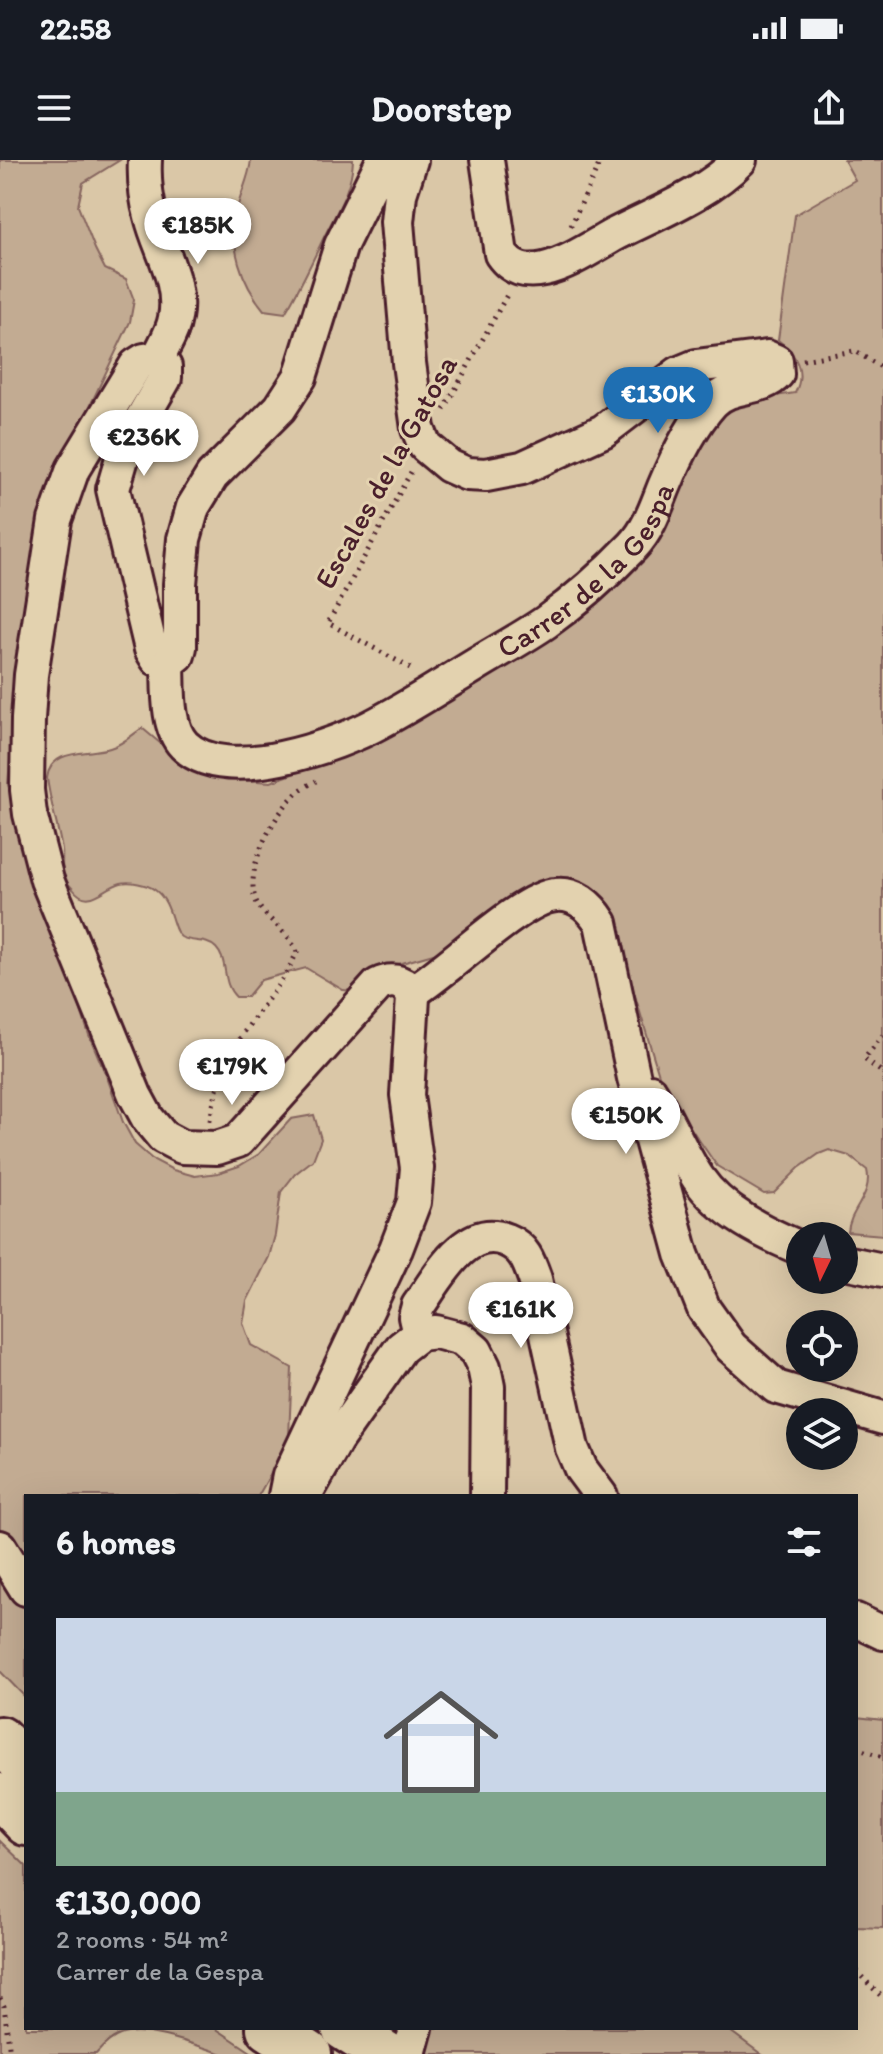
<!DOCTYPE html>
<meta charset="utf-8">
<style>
:root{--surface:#171b24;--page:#242831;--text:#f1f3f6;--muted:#9ea1a6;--accent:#1f6fb2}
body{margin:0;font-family:Itim,sans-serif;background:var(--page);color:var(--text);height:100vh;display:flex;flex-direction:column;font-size:30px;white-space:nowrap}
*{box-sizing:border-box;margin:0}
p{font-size:26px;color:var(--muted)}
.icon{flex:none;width:44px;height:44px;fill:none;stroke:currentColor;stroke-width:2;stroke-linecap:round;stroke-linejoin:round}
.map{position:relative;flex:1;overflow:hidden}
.drawer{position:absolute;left:24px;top:1334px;width:834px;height:536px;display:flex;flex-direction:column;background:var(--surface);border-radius:0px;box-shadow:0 8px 32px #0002}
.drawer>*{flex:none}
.needle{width:52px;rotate:185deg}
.tools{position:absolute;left:786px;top:1062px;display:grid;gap:16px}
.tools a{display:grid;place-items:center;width:72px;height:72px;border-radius:50%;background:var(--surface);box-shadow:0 8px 32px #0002;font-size:40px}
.price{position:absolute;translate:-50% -68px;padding:0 18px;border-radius:28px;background:#fff;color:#222;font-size:26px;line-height:52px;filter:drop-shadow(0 2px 4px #0008)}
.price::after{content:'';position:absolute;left:50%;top:48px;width:24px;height:18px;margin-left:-12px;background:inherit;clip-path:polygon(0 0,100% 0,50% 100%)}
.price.selected{background:var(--accent);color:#fff}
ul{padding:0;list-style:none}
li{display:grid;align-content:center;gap:16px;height:424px;padding:0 32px}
li span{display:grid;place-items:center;height:248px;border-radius:0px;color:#555}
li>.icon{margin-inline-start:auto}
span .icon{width:144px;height:144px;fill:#fffc;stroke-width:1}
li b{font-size:34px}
h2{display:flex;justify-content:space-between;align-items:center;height:96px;padding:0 32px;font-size:34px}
.status{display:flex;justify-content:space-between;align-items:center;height:56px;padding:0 40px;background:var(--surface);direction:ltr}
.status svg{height:22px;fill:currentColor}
header{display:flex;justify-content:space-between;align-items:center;height:104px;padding:0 32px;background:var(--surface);font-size:36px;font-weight:700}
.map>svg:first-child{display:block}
</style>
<div class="status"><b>22:58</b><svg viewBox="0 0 49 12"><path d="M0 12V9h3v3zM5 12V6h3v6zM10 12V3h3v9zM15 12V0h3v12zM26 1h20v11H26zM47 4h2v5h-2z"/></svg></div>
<header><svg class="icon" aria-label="menu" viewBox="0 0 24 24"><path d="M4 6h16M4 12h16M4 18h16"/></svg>Doorstep<svg class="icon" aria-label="share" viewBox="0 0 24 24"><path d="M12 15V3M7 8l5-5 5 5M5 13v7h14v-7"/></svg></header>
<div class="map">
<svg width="883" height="1894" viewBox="0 0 883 1894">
<rect width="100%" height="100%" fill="#dac7a7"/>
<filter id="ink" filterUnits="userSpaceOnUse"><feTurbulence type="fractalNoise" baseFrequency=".0125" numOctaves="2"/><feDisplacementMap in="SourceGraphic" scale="16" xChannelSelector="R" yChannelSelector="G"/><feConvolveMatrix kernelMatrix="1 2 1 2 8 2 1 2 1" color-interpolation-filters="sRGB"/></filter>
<g filter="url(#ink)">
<g fill="#c2ab92" stroke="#86655e" stroke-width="2">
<path d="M0,0h120l-37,23 -5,23 17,43 10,20 21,10 8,21 -4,22 -83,174 -32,201 -7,88 81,250 19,45 15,42 12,22 17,15 21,11 22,6 23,-3 21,-7 20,-12 32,-35 23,-4 7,24 -8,21 -18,14 -14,18 -6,43 -6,22 -22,44 -4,22 8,22 41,23 -3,68 -9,22 -22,38h-232v202l-26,-27z"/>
<path d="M251,0h102c-1,28 -16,51 -28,75 -13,27 -25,53 -40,78l-21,-3c-23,-28 -35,-64 -27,-101 4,-17 12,-31 14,-49z"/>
<path d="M844,0h39v1075l-35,-3c2,-24 25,-36 19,-62l-18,-14 -20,-6 -10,4 -20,14 -25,25 -10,1 -47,-28 -54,-78 -53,-175 -25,-28 -134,64 -77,22 -20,20 -11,-1 -37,-22 -45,12 -14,17h-11c-15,-14 -7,-36 -20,-49 -10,-10 -25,-5 -35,-11 -10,-7 -8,-34 -26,-47 -8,-6 -25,-9 -34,-7 -17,4 -32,27 -48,6 -4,-4 -9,-10 -10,-15 -2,-7 0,-16 -1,-24 -4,-24 -12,-48 -15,-72 4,-30 39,-23 63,-30 12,-3 22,-13 32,-20l37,31 35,17 11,3 46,3 92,-34 71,-40 17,-7 139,-90 123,-190 25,-14 3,-6 54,-8c11,-21 1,-40 -17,-53l17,-125 60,-35z"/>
<path d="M856,1557l27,3v208l-27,-1z"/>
<path d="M0,1681l26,25v162h189l39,26c-10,0 -22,0 -31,0 -25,-8 -77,-29 -103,-19 -9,3 -18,12 -24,19h-96z"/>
<path d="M393,1868h333l35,26h-336v-5z"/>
</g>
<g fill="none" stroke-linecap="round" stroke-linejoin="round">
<g stroke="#4a1f2b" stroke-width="38">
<g id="minor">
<path d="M145,0c-1,19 1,38 6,56 8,34 31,65 24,102 -2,14 -11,27 -17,40"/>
<path d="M487,0l14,94c11,16 25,19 43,15 23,-5 47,-21 68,-33 42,-22 94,-41 128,-76"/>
<path d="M158,198l-14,2 -8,5 -63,104 -18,51 -24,155 -3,44 -1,71 3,24 17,66 88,215 13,24 15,18 19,10 35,1 21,-7 140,-156c16,-8 28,-3 35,12l-6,98 10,73 -3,34 -18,47 -107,227 -4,20"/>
<path d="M158,198l7,9v11l-40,70 -12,41 38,160 6,10 11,4"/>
<path id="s1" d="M168,503c1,25 -2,63 16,82 41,41 153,1 196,-23 32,-17 63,-37 94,-56 24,-15 49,-28 72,-44 31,-22 61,-49 87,-76 16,-17 23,-39 31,-59 12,-29 27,-61 48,-84 18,-20 50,-12 65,-29l-1,-13 -9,-4 -71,9 -17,7 -76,58 -81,37 -36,7 -19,-1 -18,-8 -24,-20 -7,-17 -9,-66 -12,-141 3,-28 11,-34"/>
<path d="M168,503l10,-8 2,-8v-63l4,-45 9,-32 19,-31 68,-68 20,-31 41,-132 42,-85"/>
<path d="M411,833c36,-21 110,-96 145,-98 21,-2 35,12 45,28l33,155 48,176 22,55 27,38 45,40 107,31"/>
<path d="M650,931c18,28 30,60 48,87 23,34 66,55 102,70"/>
<path d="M844,1102l39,8"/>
<path d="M419,1174l-4,-17 3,-11c19,-26 47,-83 88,-66 18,7 23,22 29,39l37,169 9,21 20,27"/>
<path d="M305,1336l32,-57 64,-91 18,-14 17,-2 26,7 14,12 8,16 4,20 -1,109"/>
<path d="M0,1387l26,42"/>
<path d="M856,1460l27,13"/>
<path d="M409,1894l7,-26"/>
</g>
</g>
<g stroke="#4a1f2b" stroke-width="50">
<g id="highway">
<path d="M0,1579l26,28"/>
<path d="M0,1636l26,27"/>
<path d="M269,1868l40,26"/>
<path d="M344,1868l27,17"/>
</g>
</g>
<g stroke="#4a1f2b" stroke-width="5" stroke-dasharray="2 6" stroke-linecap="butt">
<path d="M571,66l30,-66"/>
<path d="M803,200l51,-9 29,17"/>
<path d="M444,250l64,-117"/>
<path d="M411,312l-83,151 86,47"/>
<path d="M883,875l-19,24 19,14"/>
<path d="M210,961c5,-29 13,-57 29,-81 19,-30 44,-56 58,-88 -10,-23 -32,-33 -40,-49 -15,-30 15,-86 38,-108 5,-6 14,-10 21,-14"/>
<path d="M856,1588l27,9"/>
<path d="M856,1811l27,27"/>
<path d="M0,1838l4,8 6,48"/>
</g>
<use href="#minor" stroke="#e3d2af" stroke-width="32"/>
<use href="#highway" stroke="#e3d2af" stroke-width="44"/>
<g stroke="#4a1f2b" stroke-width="50" stroke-linecap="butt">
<path id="highway-bridge" d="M371,1885l15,9"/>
</g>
<use href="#highway-bridge" stroke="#e3d2af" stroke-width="44"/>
</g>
</g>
<g text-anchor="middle" stroke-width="6" stroke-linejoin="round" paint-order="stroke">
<g font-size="30" fill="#4a1f2b" stroke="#e3d2af">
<text transform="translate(386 312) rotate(-61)" y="10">Escales de la Gatosa</text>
<text dy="10" stroke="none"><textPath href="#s1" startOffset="552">Carrer de la Gespa</textPath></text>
</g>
</g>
</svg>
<div class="tools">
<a><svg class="needle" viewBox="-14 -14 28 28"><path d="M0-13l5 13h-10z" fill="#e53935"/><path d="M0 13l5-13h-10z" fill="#9ea1a6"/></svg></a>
<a><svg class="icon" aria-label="locate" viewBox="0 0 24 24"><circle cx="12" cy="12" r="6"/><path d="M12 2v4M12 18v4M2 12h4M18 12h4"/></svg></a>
<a><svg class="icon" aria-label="layers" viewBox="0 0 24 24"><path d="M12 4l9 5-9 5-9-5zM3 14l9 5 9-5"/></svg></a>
</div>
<b class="price" style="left:198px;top:106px">€185K</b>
<b class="price selected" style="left:658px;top:275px">€130K</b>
<b class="price" style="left:144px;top:318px">€236K</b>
<b class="price" style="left:232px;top:947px">€179K</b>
<b class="price" style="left:626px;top:996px">€150K</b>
<b class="price" style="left:521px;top:1190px">€161K</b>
<section class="drawer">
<h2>6 homes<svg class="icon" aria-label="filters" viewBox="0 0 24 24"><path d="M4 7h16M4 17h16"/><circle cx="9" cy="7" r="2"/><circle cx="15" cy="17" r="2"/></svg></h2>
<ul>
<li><span style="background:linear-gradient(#c9d6e8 70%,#7fa58c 0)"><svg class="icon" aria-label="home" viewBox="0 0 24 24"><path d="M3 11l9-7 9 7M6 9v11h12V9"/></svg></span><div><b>€130,000</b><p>2 rooms · 54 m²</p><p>Carrer de la Gespa</p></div></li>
</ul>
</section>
</div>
